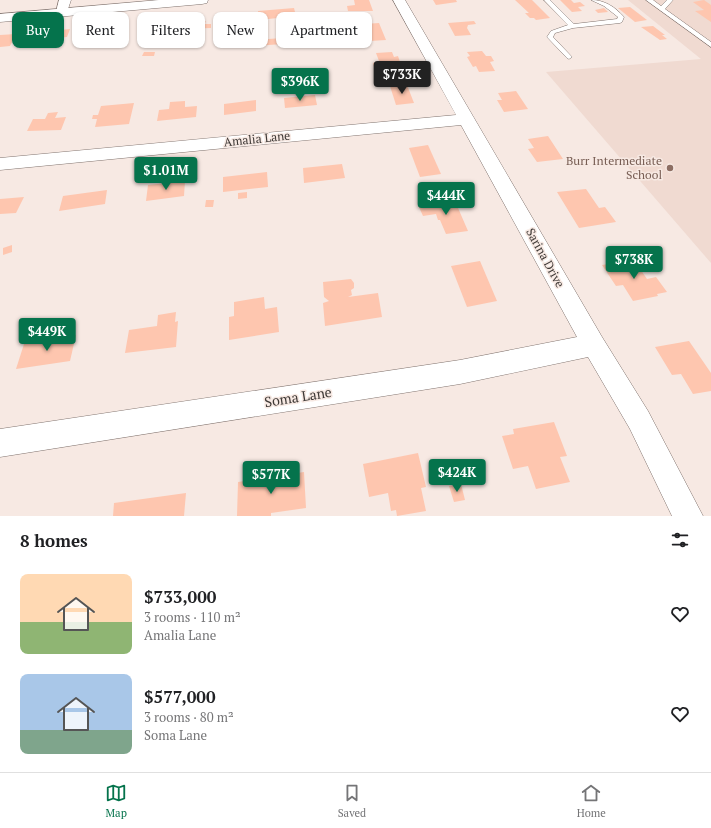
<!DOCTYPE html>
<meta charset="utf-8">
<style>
:root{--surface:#fff;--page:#f2f2f2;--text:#202124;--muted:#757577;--line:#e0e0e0;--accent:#05734c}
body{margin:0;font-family:"PT Serif",serif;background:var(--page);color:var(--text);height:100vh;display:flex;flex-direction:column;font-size:15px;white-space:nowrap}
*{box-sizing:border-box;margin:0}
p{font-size:13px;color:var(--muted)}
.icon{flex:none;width:22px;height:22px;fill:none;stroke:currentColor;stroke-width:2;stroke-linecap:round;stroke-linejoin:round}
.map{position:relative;height:516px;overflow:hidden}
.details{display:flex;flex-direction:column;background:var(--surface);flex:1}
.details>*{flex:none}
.hud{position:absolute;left:12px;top:12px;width:400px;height:36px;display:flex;gap:8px}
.price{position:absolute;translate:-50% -34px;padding:0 9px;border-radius:4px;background:var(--accent);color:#fff;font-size:13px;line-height:26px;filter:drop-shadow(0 1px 2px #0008)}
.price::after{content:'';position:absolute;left:50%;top:24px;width:12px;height:9px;margin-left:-6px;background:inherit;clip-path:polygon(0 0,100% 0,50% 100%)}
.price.current{background:#222;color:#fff}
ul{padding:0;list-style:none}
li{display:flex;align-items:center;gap:12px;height:100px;padding:0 20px}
li span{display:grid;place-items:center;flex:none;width:112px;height:80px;border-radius:8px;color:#555}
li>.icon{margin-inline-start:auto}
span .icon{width:48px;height:48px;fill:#fffc;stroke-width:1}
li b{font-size:17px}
h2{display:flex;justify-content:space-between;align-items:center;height:48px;padding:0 20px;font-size:17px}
.tag{padding:0 14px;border-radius:8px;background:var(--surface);box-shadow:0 1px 3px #0004;font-size:14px;line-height:36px}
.tag.current{background:var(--accent);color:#fff}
.tabs{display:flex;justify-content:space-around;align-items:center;height:56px;border-top:1px solid var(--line);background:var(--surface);font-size:11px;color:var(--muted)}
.tabs a{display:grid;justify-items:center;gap:2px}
.tabs .current{color:var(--accent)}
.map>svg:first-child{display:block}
</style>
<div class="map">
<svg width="711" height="516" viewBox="0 0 711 516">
<rect width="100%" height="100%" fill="#f7e9e3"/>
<path fill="#f0dad1" d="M628,0h83v263l-165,-191 155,-13z"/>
<g fill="#fec6af">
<path d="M354,0h15l4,11h-25l-1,-5 8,-1z"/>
<path d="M433,0h23l1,2 -21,3z"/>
<path d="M515,0h17l18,18 -14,2 -2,-2h-4l-5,-5h4z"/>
<path d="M560,0h11l3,3 6,-1 5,4 -7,1 4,4 -10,1z"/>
<path d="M704,0l7,5v17l-16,-11 9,-1 -11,-8z"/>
<path d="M630,7l17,13 -12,2 -17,-14z"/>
<path d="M294,8l2,8 -37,4 -1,-9z"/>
<path d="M604,8l4,4 -10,1 -3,-3z"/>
<path d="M204,17l-1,5 3,-1 -1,2 -3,1h9v4l-33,1 2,-10z"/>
<path d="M474,21l2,3 -8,1 -1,3 4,7 -16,1 -7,-13z"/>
<path d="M379,23l7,17 -16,1 -5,-11 1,-1 -2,-5z"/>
<path d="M111,24l-1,2 12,-1 -2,8 -27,5 3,-11z"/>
<path d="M653,26l12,9h-3l5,4 -7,1 -19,-13z"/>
<path d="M160,28l-4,15 -10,3v-2h-6l4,-15z"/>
<path d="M70,29l-3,8 -18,2 -1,3 -12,1 6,-11z"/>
<path d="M300,29l1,6 -13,2 -1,-7z"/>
<path d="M16,34l-6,12 -10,1v-12z"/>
<path d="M283,38v6l-30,2v-6z"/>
<path d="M482,51l4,5h5l3,5 -4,1 5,9 -16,1 -3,-6 -3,1 -6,-10 3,-1 -3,-4z"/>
<path d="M144,52h11l-1,4h-12z"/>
<path d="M392,52l2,5 4,-1 3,9 -6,1 2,4 -14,1 -1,-3 -8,-1 -1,-4 6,-2 -3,-8z"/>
<path d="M407,85l7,18 -18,2 -6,-19z"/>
<path d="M516,91l12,18 -24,3 -7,-12h5l-4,-7z"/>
<path d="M315,95l2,10 -32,3 -1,-10z"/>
<path d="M256,100v11l-32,4v-11z"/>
<path d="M185,101v6l12,-1 -1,11 -39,4 2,-11 10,-1 1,-7z"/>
<path d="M134,103l-5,21 -34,3 2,-8h-5l1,-4h5l3,-9z"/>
<path d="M58,112l-3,6 11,-1 -5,13 -34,1 6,-12h12l3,-6z"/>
<path d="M548,136l15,23 -26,3 -9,-13 6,-1 -6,-9z"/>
<path d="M428,145l13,29 -21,3 -11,-29z"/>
<path d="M342,164l3,14 -41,5 -1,-15z"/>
<path d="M267,172l1,15 -45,5v-15z"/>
<path d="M185,181l-1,15 -38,5 2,-16z"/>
<path d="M586,189l13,19 6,-1 11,15 -37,6 -22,-36z"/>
<path d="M107,190l-2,14 -46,7 4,-15z"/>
<path d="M247,192v6l-9,1v-6z"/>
<path d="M24,197l-8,16 -16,1v-15z"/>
<path d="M206,200h8l-1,7h-8z"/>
<path d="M455,201l13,30 -22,3 -6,-14h-2l-2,-6 -13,2 -5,-11z"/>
<path d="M12,245v7l-9,3v-7z"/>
<path d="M634,260l13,19 9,-2 11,15 -10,2 1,2 -25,5 -10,-16 -7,1 -14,-21z"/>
<path d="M480,261l17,40 -30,6 -16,-41z"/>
<path d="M351,279l3,4v5l-3,2 1,5 -4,2 30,-4 4,24 -57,9 -2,-23 6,-2 -5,-4 -1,-15z"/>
<path d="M264,297l1,12 12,-2 2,25 -50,8v-23l5,-1v-14z"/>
<path d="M176,312l-1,10 3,-1 -2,26 -51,6 4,-23 28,-4 1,-11z"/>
<path d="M76,335l-6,26 -54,8 8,-25z"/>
<path d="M689,341l22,32v18l-18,3 -12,-20 -9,1 -17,-28z"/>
<path d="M554,422l13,34 -7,1 10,25 -34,7 -8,-23 -15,3 -11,-33 12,-2 -1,-5z"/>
<path d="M418,453l8,34 -5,1 5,23 -29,5 -1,-6 -5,1 -3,-18 -19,4 -6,-33z"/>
<path d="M304,472l2,36 -35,5v3h-34l1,-34z"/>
<path d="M461,484l4,16 -11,2 -5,-16z"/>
<path d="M186,493l-2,23h-71l1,-13z"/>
</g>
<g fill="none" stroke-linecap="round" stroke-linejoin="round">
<g stroke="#80736e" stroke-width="1">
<g id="service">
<path d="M544,0h6l24,24 43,-5 1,-2 -14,-11 -13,-6c14,0 24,7 33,17l-2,5 -2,1 -47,5 -18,5 -2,4 19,20 -3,2 -2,-1 -20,-21 4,-6 17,-6z"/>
<path d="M646,0h7l8,6 6,-6h6l-8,9 46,33v5z"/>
</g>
</g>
<g stroke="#80736e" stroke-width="1">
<g id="minor">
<path d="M59,0h12l-5,15h-8l-2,-3z"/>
<path d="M393,0h12l197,337 46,74 55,105h-31l-42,-87 -42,-72 -128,27 -460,73v-28l460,-69 117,-23 -116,-212 -461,45v-12l456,-43z"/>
</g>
</g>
<g stroke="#80736e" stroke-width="1">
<path id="tertiary" d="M159,0h49l-1,3 -5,1 -202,18v-8z"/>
</g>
<use href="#service" fill="#fff" fill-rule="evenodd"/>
<use href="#minor" fill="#fff" fill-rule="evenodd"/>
<use href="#tertiary" fill="#fff" fill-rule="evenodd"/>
</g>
<circle fill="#8d6e63" stroke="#f7e9e3" stroke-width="1.5" cx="670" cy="168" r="4"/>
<g text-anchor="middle" stroke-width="3" stroke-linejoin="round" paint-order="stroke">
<g font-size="12" fill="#3e3936" stroke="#f7e9e3">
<text transform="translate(257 139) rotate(-6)" y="4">Amalia Lane</text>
<text transform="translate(545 258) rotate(61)" y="4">Sarina Drive</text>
</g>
<g font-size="12" fill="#785e54" stroke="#f7e9e3" text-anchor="end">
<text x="662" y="165">Burr Intermediate<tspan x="662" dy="14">School</tspan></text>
</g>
<g font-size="14" fill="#3e3936" stroke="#f7e9e3">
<text transform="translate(298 397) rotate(-9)" y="5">Soma Lane</text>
</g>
</g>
</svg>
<b class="price current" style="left:402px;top:95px">$733K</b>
<b class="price" style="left:300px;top:102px">$396K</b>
<b class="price" style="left:166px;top:191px">$1.01M</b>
<b class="price" style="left:446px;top:216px">$444K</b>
<b class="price" style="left:634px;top:280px">$738K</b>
<b class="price" style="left:47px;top:352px">$449K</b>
<b class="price" style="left:457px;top:493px">$424K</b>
<b class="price" style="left:271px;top:495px">$577K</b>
<div class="hud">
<a class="tag current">Buy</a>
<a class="tag">Rent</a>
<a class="tag">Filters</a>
<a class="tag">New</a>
<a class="tag">Apartment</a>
</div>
</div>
<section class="details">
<h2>8 homes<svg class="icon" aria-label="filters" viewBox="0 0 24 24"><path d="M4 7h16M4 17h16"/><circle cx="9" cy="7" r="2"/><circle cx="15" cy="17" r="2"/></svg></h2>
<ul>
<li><span style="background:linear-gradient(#ffd9b3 60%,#8fb573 0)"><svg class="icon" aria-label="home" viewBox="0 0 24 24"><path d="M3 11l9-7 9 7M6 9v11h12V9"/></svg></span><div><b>$733,000</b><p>3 rooms · 110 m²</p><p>Amalia Lane</p></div><svg class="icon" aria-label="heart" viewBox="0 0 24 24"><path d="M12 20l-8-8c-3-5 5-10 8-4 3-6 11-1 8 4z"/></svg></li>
<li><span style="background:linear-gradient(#a9c7e8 70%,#7fa58c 0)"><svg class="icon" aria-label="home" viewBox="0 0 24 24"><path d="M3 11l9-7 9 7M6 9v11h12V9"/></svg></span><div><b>$577,000</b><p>3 rooms · 80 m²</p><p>Soma Lane</p></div><svg class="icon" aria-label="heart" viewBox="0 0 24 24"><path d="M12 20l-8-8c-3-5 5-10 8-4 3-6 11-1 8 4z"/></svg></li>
</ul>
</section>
<nav class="tabs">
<a class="current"><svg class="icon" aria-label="map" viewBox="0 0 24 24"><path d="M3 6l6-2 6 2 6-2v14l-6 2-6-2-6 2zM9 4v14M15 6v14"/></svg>Map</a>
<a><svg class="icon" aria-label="saved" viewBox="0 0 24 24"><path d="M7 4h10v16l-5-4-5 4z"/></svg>Saved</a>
<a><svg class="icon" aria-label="home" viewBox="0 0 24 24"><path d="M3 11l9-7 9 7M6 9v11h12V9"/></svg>Home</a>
</nav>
